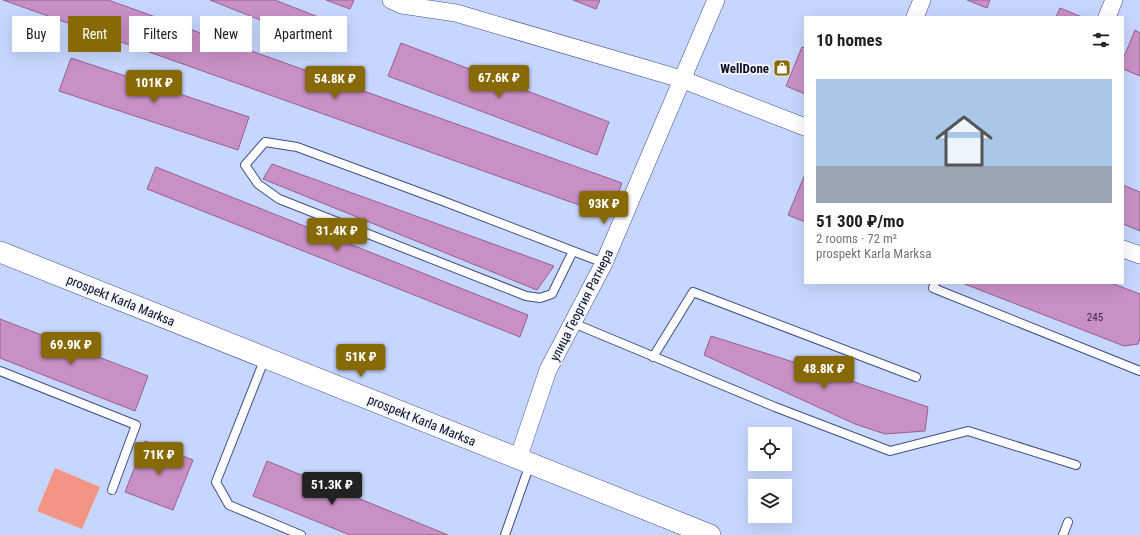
<!DOCTYPE html>
<meta charset="utf-8">
<style>
:root{--surface:#fff;--page:#f6f6f6;--text:#202124;--muted:#757577;--accent:#876a06}
body{margin:0;font-family:"Roboto Condensed",sans-serif;background:var(--page);color:var(--text);height:100vh;display:flex;flex-direction:column;font-size:15px;white-space:nowrap}
*{box-sizing:border-box;margin:0}
p{font-size:13px;color:var(--muted)}
.icon{flex:none;width:22px;height:22px;fill:none;stroke:currentColor;stroke-width:2;stroke-linecap:round;stroke-linejoin:round}
.map{position:relative;flex:1;overflow:hidden}
.drawer{position:absolute;left:804px;top:16px;width:320px;height:268px;display:flex;flex-direction:column;background:var(--surface);border-radius:0px;box-shadow:0 4px 16px #0002}
.drawer>*{flex:none}
.top-card{position:absolute;left:12px;top:16px;width:380px;height:36px;display:flex;gap:8px}
.tools{position:absolute;left:748px;top:427px;display:grid;gap:8px}
.tools a{display:grid;place-items:center;width:44px;height:44px;border-radius:0px;background:var(--surface);box-shadow:0 4px 16px #0002;font-size:20px}
.price{position:absolute;translate:-50% -34px;padding:0 9px;border-radius:4px;background:var(--accent);color:#fff;font-size:13px;line-height:26px;filter:drop-shadow(0 1px 2px #0008)}
.price::after{content:'';position:absolute;left:50%;top:24px;width:12px;height:9px;margin-left:-6px;background:inherit;clip-path:polygon(0 0,100% 0,50% 100%)}
.price.selected{background:#222;color:#fff}
ul{padding:0;list-style:none}
li{display:grid;align-content:center;gap:8px;height:212px;padding:0 12px}
li span{display:grid;place-items:center;height:124px;border-radius:0px;color:#555}
li>.icon{margin-inline-start:auto}
span .icon{width:72px;height:72px;fill:#fffc;stroke-width:1}
li b{font-size:17px}
h2{display:flex;justify-content:space-between;align-items:center;height:48px;padding:0 12px;font-size:17px}
.chip{padding:0 14px;border-radius:0px;background:var(--surface);box-shadow:0 4px 16px #0002;font-size:14px;line-height:36px}
.chip.selected{background:var(--accent);color:#fff}
.map>svg:first-child{display:block}
</style>
<div class="map">
<svg width="1140" height="535" viewBox="0 0 1140 535">
<rect width="100%" height="100%" fill="#c7d6fe"/>
<path fill="#f39485" d="M55,468l45,19 -18,42 -45,-18z"/>
<g fill="#c990c4" stroke="#955f90">
<path d="M3,0h105l514,183 -12,33z"/>
<path d="M210,0h65l66,26 -8,23z"/>
<path d="M326,0h28l-4,9z"/>
<path d="M573,0h27l-4,9z"/>
<path d="M967,0h23l-3,8z"/>
<path d="M1060,8l22,9h-26z"/>
<path d="M1135,30l5,3v43l-17,-7v-10z"/>
<path d="M401,43l208,79 -12,33 -209,-79z"/>
<path d="M802,47l3,1v46l-19,-8z"/>
<path d="M71,58l178,59 -11,33 -179,-59z"/>
<path d="M272,164l282,102 -17,24 -274,-111z"/>
<path d="M156,167l372,148 -8,22 -373,-148z"/>
<path d="M805,174v48l-17,-7z"/>
<path d="M1123,185l17,7v39l-17,-7z"/>
<path d="M962,283h149l29,11v45l-2,5 -14,2z"/>
<path d="M0,319l148,57 -13,35 -135,-53z"/>
<path d="M711,336l114,36 103,35 -3,24 -40,3 -30,-10 -151,-69z"/>
<path d="M145,441l48,19 -20,50 -48,-18z"/>
<path d="M267,461l98,40 83,34h-98l-74,-30 -23,-9z"/>
</g>
<g fill="none" stroke-linecap="round" stroke-linejoin="round">
<g stroke="#3d4f89" stroke-width="10">
<g id="service">
<path d="M573,251l-21,43 -12,4 -14,-2 -247,-97 -21,-15 -13,-19 20,-23 32,5 143,53 164,63"/>
<path d="M935,283l-2,5 207,83"/>
<path d="M573,323l202,84 115,44 78,-20 108,34"/>
<path d="M653,357l40,-65 223,85"/>
<path d="M265,358l-49,124 13,23 72,30"/>
<path d="M0,371l136,54 -24,65"/>
<path d="M505,535l25,-71"/>
<path d="M1063,535l5,-13"/>
</g>
</g>
<g stroke="#3d4f89" stroke-width="18">
<g id="minor">
<path d="M391,0l11,5 54,8 225,66 124,48"/>
<path d="M915,17l7,-17"/>
<path d="M1107,17l7,-17"/>
<path d="M1123,249l17,6"/>
<path d="M518,459l30,-89 56,-107 112,-263"/>
</g>
</g>
<g stroke="#3d4f89" stroke-width="22">
<path id="tertiary" d="M0,252l710,283"/>
</g>
<use href="#service" stroke="#fff" stroke-width="8"/>
<use href="#minor" stroke="#fff" stroke-width="17"/>
<use href="#tertiary" stroke="#fff" stroke-width="21"/>
</g>
<defs>
<g id="shop-square" transform="scale(0.9)"><rect x="-9" y="-9" width="18" height="18" rx="4" fill="#876a06" stroke="#f5f7fe"/><path d="M-5-2.5h2.3a2.7 3.5 0 0 1 5.4 0H5L5.5 6h-11ZM-1.5-2.5h3a1.5 2.3 0 0 0-3 0Z" fill="#fff"/></g>
</defs>
<g fill-rule="evenodd">
<use href="#shop-square" x="782" y="68"/>
</g>
<g text-anchor="middle" stroke-width="3.5" stroke-linejoin="round" paint-order="stroke">
<g font-size="11" fill="#382e4e">
<text x="1095" y="321">245</text>
</g>
<g font-size="13" font-weight="bold" fill="#080e26" stroke="#f5f7fe" text-anchor="end">
<text x="769" y="73">WellDone</text>
</g>
<g font-size="13" fill="#080e26" stroke="#f5f7fe">
<text transform="translate(121 300) rotate(22)" y="5">prospekt Karla Marksa</text>
<text transform="translate(581 305) rotate(-63)" y="5">улица Георгия Ратнера</text>
<text transform="translate(422 420) rotate(22)" y="5">prospekt Karla Marksa</text>
</g>
</g>
</svg>
<div class="tools">
<a><svg class="icon" aria-label="locate" viewBox="0 0 24 24"><circle cx="12" cy="12" r="6"/><path d="M12 2v4M12 18v4M2 12h4M18 12h4"/></svg></a>
<a><svg class="icon" aria-label="layers" viewBox="0 0 24 24"><path d="M12 4l9 5-9 5-9-5zM3 14l9 5 9-5"/></svg></a>
</div>
<b class="price" style="left:499px;top:99px">67.6K ₽</b>
<b class="price" style="left:335px;top:100px">54.8K ₽</b>
<b class="price" style="left:154px;top:104px">101K ₽</b>
<b class="price" style="left:604px;top:225px">93K ₽</b>
<b class="price" style="left:337px;top:252px">31.4K ₽</b>
<b class="price" style="left:71px;top:366px">69.9K ₽</b>
<b class="price" style="left:361px;top:378px">51K ₽</b>
<b class="price" style="left:824px;top:390px">48.8K ₽</b>
<b class="price" style="left:159px;top:476px">71K ₽</b>
<b class="price selected" style="left:332px;top:506px">51.3K ₽</b>
<div class="top-card">
<a class="chip">Buy</a>
<a class="chip selected">Rent</a>
<a class="chip">Filters</a>
<a class="chip">New</a>
<a class="chip">Apartment</a>
</div>
<section class="drawer">
<h2>10 homes<svg class="icon" aria-label="filters" viewBox="0 0 24 24"><path d="M4 7h16M4 17h16"/><circle cx="9" cy="7" r="2"/><circle cx="15" cy="17" r="2"/></svg></h2>
<ul>
<li><span style="background:linear-gradient(#a9c7e8 70%,#9aa5b1 0)"><svg class="icon" aria-label="home" viewBox="0 0 24 24"><path d="M3 11l9-7 9 7M6 9v11h12V9"/></svg></span><div><b>51 300 ₽/mo</b><p>2 rooms · 72 m²</p><p>prospekt Karla Marksa</p></div></li>
</ul>
</section>
</div>
